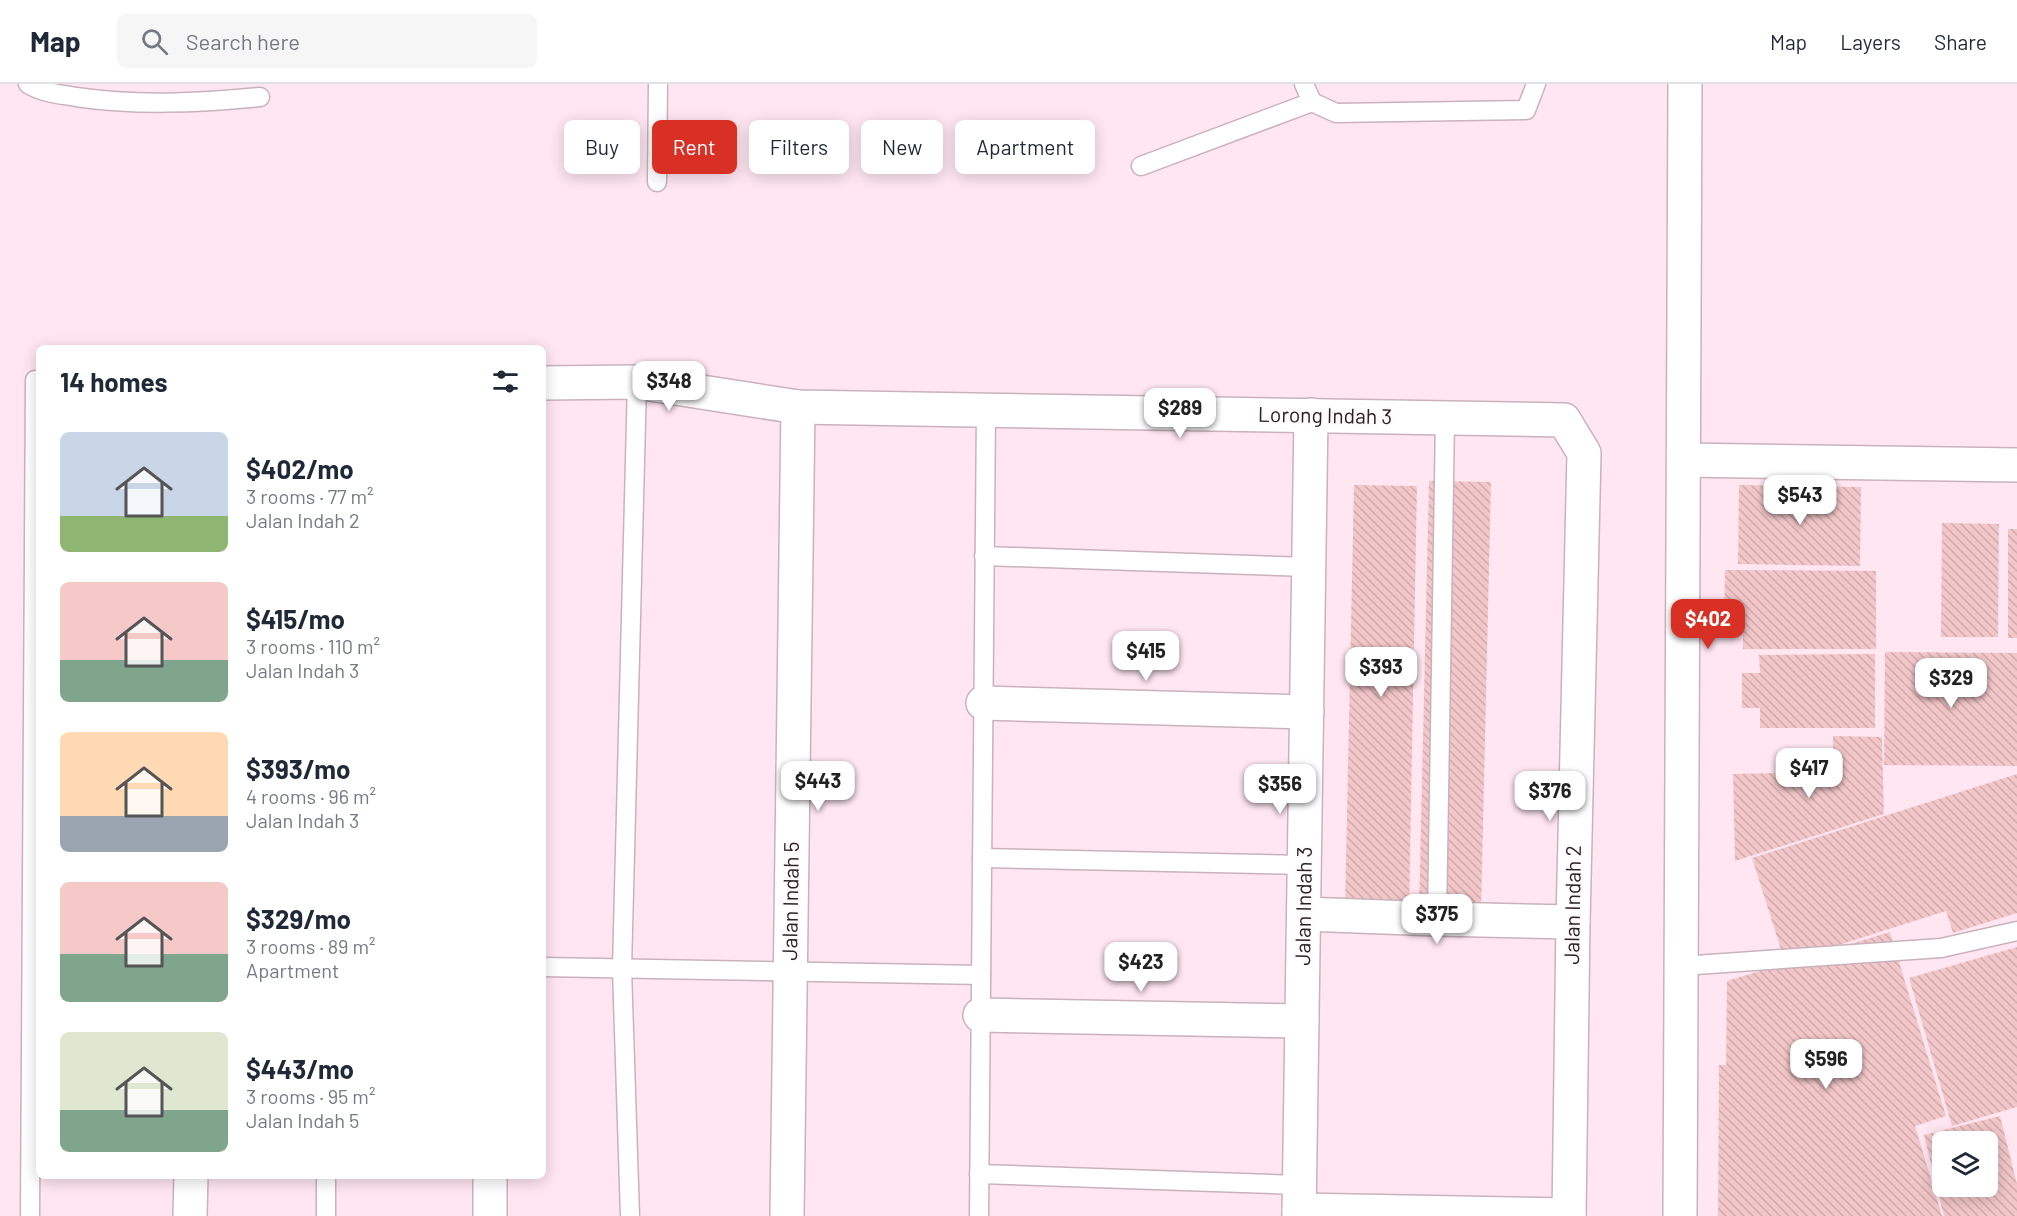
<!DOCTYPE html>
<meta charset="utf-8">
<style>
:root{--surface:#fff;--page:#f6f6f7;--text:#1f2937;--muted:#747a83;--line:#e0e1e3;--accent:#d93025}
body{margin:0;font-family:Barlow,sans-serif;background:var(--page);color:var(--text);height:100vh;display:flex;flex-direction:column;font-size:22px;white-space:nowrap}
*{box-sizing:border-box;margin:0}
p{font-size:20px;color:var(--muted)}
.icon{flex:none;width:33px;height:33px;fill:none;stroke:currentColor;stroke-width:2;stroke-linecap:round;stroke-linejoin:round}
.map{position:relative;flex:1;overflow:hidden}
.drawer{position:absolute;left:36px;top:261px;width:510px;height:834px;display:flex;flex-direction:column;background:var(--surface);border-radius:9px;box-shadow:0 3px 15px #0003}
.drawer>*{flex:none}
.top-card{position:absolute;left:564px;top:36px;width:570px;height:54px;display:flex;gap:12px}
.fabs{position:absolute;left:1932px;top:1047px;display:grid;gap:12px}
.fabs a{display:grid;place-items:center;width:66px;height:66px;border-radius:9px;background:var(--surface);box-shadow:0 3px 15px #0003;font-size:30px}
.price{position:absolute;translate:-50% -51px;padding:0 14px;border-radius:12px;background:#fff;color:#222;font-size:20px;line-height:39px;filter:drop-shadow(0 2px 3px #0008)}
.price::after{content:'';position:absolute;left:50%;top:36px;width:18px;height:14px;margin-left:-9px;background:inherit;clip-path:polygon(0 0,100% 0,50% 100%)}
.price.current{background:var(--accent);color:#fff}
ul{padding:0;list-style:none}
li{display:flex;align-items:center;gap:18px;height:150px;padding:0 24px}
li span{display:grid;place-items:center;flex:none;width:168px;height:120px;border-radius:9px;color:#555}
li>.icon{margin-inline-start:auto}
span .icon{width:72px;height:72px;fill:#fffc;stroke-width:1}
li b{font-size:26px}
h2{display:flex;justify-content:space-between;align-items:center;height:72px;padding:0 24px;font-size:26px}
.chip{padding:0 21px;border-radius:9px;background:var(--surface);box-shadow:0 3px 15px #0003;font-size:21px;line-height:54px}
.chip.current{background:var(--accent);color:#fff}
header{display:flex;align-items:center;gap:36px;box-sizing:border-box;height:84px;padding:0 30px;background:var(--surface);border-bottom:2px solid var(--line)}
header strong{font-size:28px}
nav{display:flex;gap:33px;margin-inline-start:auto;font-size:21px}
.search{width:420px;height:54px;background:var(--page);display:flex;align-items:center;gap:15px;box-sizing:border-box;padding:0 21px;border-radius:9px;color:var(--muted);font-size:22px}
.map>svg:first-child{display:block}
</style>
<header>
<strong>Map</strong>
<div class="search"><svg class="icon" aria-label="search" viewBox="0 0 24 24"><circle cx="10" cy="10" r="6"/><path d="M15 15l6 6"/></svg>Search here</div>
<nav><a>Map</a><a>Layers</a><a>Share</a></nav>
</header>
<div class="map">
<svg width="2017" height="1132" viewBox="0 0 2017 1132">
<defs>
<pattern id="building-back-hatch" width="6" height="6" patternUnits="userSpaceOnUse" patternTransform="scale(1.5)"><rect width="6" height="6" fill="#f3c7c9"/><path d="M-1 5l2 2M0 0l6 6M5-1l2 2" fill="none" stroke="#d0abac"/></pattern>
</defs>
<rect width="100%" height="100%" fill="#ffe6f1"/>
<g fill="url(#building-back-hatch)" fill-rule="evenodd">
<path d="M1429,397l62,1 -10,430 -62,-1z"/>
<path d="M1354,401l63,1 -8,423 -64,-1z"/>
<path d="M1739,401l122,2 -1,79 -122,-2z"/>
<path d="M1942,439l57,1 -1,113h-57z"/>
<rect x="2008" y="445" width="9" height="109"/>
<path d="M1725,486l151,1v78h-133v-21h-19z"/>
<path d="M1885,568l132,1v113l-133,-1z"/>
<path d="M1875,570v74h-115v-20h-18v-35h18l-1,-18z"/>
<path d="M1833,652l49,1 2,77 -149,47 -2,-87 100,-2z"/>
<path d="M2017,690v139l-64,20 -7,-22 -161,51 -33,-104z"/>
<path d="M1890,848l56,184 -31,10 27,90h-224l1,-151h7l1,-84z"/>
<path d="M2017,863v160l-65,19 -43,-148z"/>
<path d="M2000,1032l17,68v32h-73l-20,-81zM1942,1058h46v44h-46z"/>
</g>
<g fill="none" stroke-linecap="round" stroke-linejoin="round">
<g stroke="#c9b2bc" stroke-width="21">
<g id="lane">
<path d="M28,0c15,9 31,10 48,13 61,9 123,6 184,0"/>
<path d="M1304,0l8,18 24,11 190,-3 10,-26"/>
<path d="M1141,82l171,-64"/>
<path d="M657,98l1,-98"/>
<path d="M984,472l325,11"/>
<path d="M982,774l322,7"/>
<path d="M1437,835l8,-501"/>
<path d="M1681,882l260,-18 76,-17"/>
<path d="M543,883l438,8"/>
<path d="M979,1090l320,11"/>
<path d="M30,1132l5,-836 4,1"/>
<path d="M326,1132v-40"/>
<path d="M630,1132l-8,-247 15,-587"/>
<path d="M979,1132l7,-807"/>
</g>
</g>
<g stroke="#c9b2bc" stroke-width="36">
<g id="street">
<path d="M543,299l94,-1 161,25 766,13 20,33 -11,469 -4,294"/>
<path d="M1684,376l333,5"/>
<path d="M983,619l324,9"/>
<path d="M1304,830l133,5 136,3"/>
<path d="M980,931l322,6"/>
<path d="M1299,1126l270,5"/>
<path d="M190,1132l1,-40"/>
<path d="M490,1132v-40"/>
<path d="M787,1132l11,-809"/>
<path d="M1299,1132l12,-801"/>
<path d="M1680,1132l5,-1132"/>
</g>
</g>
<use href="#lane" stroke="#fff" stroke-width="18"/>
<use href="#street" stroke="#fff" stroke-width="33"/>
</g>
<g text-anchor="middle" stroke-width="4.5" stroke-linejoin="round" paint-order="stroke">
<g font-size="21" fill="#2a2125" stroke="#fffafc">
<text transform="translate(1325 332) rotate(1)" y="7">Lorong Indah 3</text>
<text transform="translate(791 817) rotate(-89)" y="7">Jalan Indah 5</text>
<text transform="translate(1573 821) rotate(-89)" y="7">Jalan Indah 2</text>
<text transform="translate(1304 822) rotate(-89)" y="7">Jalan Indah 3</text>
</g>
</g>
</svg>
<div class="fabs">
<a><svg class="icon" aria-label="layers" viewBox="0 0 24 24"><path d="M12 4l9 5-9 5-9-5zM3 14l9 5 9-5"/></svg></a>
</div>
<b class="price" style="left:669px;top:328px">$348</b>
<b class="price" style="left:1180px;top:355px">$289</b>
<b class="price" style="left:1800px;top:442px">$543</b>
<b class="price current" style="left:1708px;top:566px">$402</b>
<b class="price" style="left:1146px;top:598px">$415</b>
<b class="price" style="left:1381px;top:614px">$393</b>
<b class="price" style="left:1951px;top:625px">$329</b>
<b class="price" style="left:1809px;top:715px">$417</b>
<b class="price" style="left:818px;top:728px">$443</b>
<b class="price" style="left:1280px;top:731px">$356</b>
<b class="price" style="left:1550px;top:738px">$376</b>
<b class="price" style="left:1437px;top:861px">$375</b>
<b class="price" style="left:1141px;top:909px">$423</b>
<b class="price" style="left:1826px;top:1006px">$596</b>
<div class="top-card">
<a class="chip">Buy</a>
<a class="chip current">Rent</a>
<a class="chip">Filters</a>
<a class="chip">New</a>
<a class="chip">Apartment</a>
</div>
<section class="drawer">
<h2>14 homes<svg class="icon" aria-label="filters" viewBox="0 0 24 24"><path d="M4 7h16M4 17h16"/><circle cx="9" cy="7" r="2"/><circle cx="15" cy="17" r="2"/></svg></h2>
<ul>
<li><span style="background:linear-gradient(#c9d6e8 70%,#8fb573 0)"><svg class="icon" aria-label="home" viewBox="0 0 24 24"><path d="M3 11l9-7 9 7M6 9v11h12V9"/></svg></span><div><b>$402/mo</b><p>3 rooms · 77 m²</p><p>Jalan Indah 2</p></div></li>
<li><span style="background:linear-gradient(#f6c9c9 65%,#7fa58c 0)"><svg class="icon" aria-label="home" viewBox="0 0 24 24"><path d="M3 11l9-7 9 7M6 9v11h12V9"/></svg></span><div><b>$415/mo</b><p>3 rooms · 110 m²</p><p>Jalan Indah 3</p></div></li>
<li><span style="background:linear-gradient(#ffd9b3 70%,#9aa5b1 0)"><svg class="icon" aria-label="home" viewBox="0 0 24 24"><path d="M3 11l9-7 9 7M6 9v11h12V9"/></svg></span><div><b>$393/mo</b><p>4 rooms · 96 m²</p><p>Jalan Indah 3</p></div></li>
<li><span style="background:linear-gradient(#f6c9c9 60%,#7fa58c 0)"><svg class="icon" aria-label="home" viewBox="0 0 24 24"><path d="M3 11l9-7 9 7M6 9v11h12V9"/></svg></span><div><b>$329/mo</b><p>3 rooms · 89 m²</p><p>Apartment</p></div></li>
<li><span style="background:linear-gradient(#dfe7d0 65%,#7fa58c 0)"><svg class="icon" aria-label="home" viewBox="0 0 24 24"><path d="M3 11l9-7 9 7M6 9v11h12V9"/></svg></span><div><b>$443/mo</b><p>3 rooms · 95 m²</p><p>Jalan Indah 5</p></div></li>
</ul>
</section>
</div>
